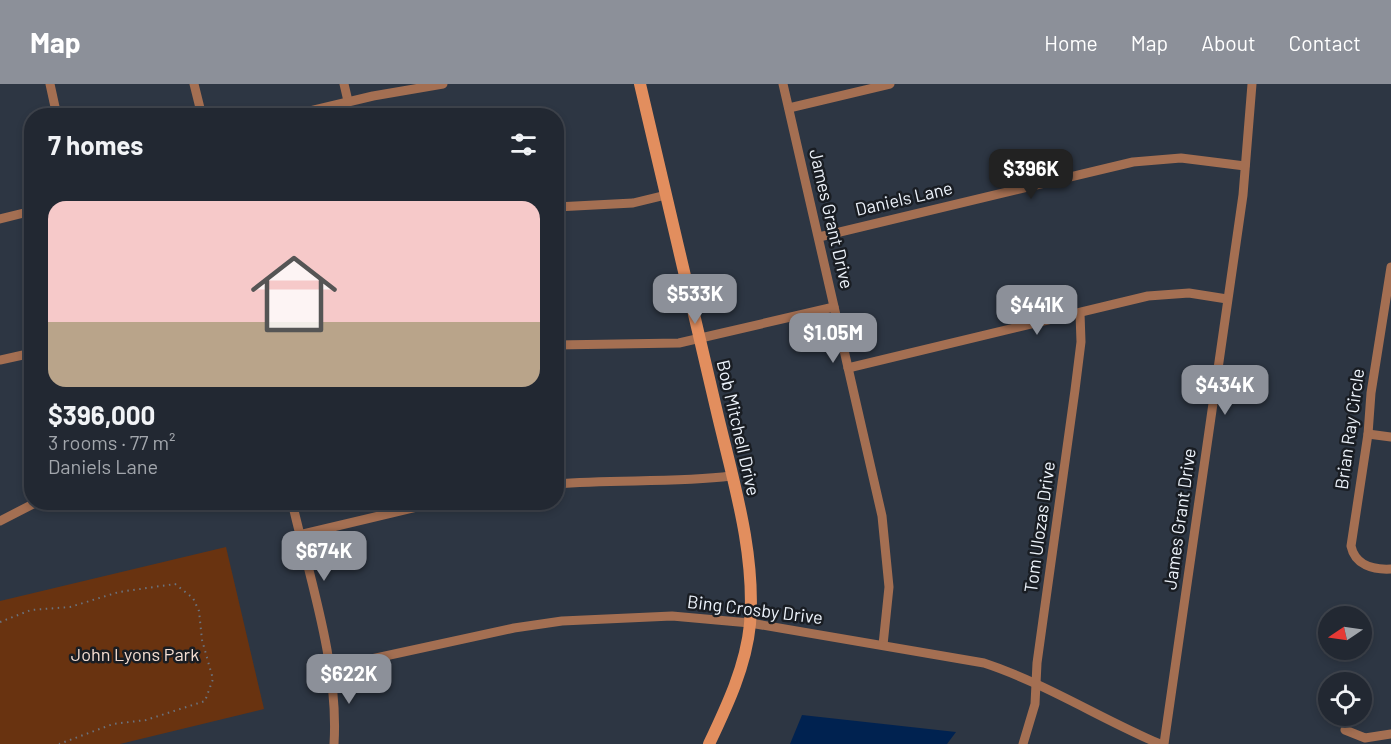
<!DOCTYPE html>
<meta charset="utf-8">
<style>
:root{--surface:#222832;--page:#2e343e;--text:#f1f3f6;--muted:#a2a6ac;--line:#3f444d;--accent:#8c9099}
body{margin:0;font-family:Barlow,sans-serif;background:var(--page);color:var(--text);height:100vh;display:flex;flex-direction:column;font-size:22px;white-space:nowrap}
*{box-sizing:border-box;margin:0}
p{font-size:20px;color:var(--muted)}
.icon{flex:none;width:33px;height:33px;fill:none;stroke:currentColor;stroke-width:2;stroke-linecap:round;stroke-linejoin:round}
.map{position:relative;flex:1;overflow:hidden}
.sheet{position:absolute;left:24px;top:24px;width:540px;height:402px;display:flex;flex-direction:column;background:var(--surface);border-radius:24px;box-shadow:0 3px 9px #0003,0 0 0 2px var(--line)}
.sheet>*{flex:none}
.needle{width:39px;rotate:257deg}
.buttons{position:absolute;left:1318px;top:522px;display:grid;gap:12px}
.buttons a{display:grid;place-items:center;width:54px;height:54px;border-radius:50%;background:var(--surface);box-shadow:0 3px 9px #0003,0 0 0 2px var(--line);font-size:30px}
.price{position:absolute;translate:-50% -51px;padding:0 14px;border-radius:12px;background:var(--accent);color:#fff;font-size:20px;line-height:39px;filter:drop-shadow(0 2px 3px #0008)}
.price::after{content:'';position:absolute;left:50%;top:36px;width:18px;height:14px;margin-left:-9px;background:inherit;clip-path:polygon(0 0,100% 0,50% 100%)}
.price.on{background:#222;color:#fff}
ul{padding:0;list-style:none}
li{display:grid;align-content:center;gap:12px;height:318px;padding:0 24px}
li+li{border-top:2px solid var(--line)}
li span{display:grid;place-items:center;height:186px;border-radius:18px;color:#555}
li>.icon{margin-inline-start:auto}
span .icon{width:108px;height:108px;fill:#fffc;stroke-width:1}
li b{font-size:26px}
h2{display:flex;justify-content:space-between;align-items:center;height:72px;padding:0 24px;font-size:26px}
header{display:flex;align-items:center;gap:36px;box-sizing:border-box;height:84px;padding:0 30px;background:var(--accent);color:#fff}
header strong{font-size:28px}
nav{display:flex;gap:33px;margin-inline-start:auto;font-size:21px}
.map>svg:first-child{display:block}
</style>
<header>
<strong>Map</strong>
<nav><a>Home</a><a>Map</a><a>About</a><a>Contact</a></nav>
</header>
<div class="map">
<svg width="1391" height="660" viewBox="0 0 1391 660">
<rect width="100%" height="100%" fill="#2d3643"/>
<path fill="#693310" d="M226,463l38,162 -144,35h-120v-143z"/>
<path fill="#002250" d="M802,631l154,17 -9,12h-157z"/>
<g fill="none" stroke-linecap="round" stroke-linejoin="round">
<path stroke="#6b737e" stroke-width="2" stroke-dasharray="1.5 4.5" stroke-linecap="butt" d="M0,538l31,-12 39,-3 49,-15 56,-8 18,14 6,13 3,29 11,39 -8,22 -59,19 -33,4 -54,20"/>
<g stroke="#a46f52" stroke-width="9">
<path d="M50,0l7,32"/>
<path d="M194,0l8,32"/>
<path d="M344,0l4,17"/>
<path d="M783,0l99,432 7,71 -6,58"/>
<path d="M789,24l101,-24"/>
<path d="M289,32l84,-20 70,-12"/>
<path d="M556,123l77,-4 33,-8"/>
<path d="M0,135l32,-8"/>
<path d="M819,153l314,-75 48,-4 64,8"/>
<path d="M1391,183l-20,126 -3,41 -17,112c4,19 22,24 40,23"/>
<path d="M556,261l123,-2 155,-36"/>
<path d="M0,276l32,-7"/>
<path d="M848,284l300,-72 41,-3 38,6"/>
<path d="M1368,350l23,3"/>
<path d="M556,400c59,-5 117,-1 175,-8"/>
<path d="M292,418c18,78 47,163 42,242"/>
<path d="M0,437l37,-19"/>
<path d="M299,451l139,-33"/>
<path d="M330,584l184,-40 48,-7 110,-5 78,7 234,40c61,20 117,56 176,81"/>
<path d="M1345,646l20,8 26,-4"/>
<path d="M1023,660l12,-40 2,-41 38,-273 6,-48 -1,-29"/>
<path d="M1164,660l79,-549 9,-111"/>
</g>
<path stroke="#e28e5e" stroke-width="12" d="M640,0c25,108 51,216 76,324 16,69 40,144 34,216 -4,42 -23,82 -41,120"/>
</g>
<g text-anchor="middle" stroke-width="5" stroke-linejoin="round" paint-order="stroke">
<g font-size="18" fill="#eef4fc" stroke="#191d23">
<text transform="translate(904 115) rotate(-13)" y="6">Daniels Lane</text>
<text transform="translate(831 135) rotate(77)" y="6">James Grant Drive</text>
<text transform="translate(738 344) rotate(77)" y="6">Bob Mitchell Drive</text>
<text transform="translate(1350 345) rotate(-82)" y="6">Brian Ray Circle</text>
<text transform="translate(1180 435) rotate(-82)" y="6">James Grant Drive</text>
<text transform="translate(1040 443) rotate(-82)" y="6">Tom Ulozas Drive</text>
<text transform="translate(755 526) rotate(7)" y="6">Bing Crosby Drive</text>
</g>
<g font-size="18" fill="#f6dfd3" stroke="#191d23">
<text x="135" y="577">John Lyons Park</text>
</g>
</g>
</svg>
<div class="buttons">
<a><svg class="needle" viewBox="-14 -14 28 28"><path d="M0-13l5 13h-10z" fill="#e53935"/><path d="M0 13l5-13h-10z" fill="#a2a6ac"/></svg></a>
<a><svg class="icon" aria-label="locate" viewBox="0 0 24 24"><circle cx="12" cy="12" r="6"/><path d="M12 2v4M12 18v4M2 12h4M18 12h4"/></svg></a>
</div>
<b class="price on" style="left:1031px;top:116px">$396K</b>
<b class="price" style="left:695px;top:241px">$533K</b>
<b class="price" style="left:1037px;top:252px">$441K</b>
<b class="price" style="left:833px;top:280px">$1.05M</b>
<b class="price" style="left:1225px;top:332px">$434K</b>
<b class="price" style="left:324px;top:498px">$674K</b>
<b class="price" style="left:349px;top:621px">$622K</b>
<section class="sheet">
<h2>7 homes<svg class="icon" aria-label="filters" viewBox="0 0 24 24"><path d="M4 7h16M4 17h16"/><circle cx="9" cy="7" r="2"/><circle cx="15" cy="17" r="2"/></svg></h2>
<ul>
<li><span style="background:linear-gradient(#f6c9c9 65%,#b9a48a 0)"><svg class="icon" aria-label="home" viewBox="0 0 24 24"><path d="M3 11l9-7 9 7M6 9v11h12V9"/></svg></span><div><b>$396,000</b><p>3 rooms · 77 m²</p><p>Daniels Lane</p></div></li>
</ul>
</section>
</div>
